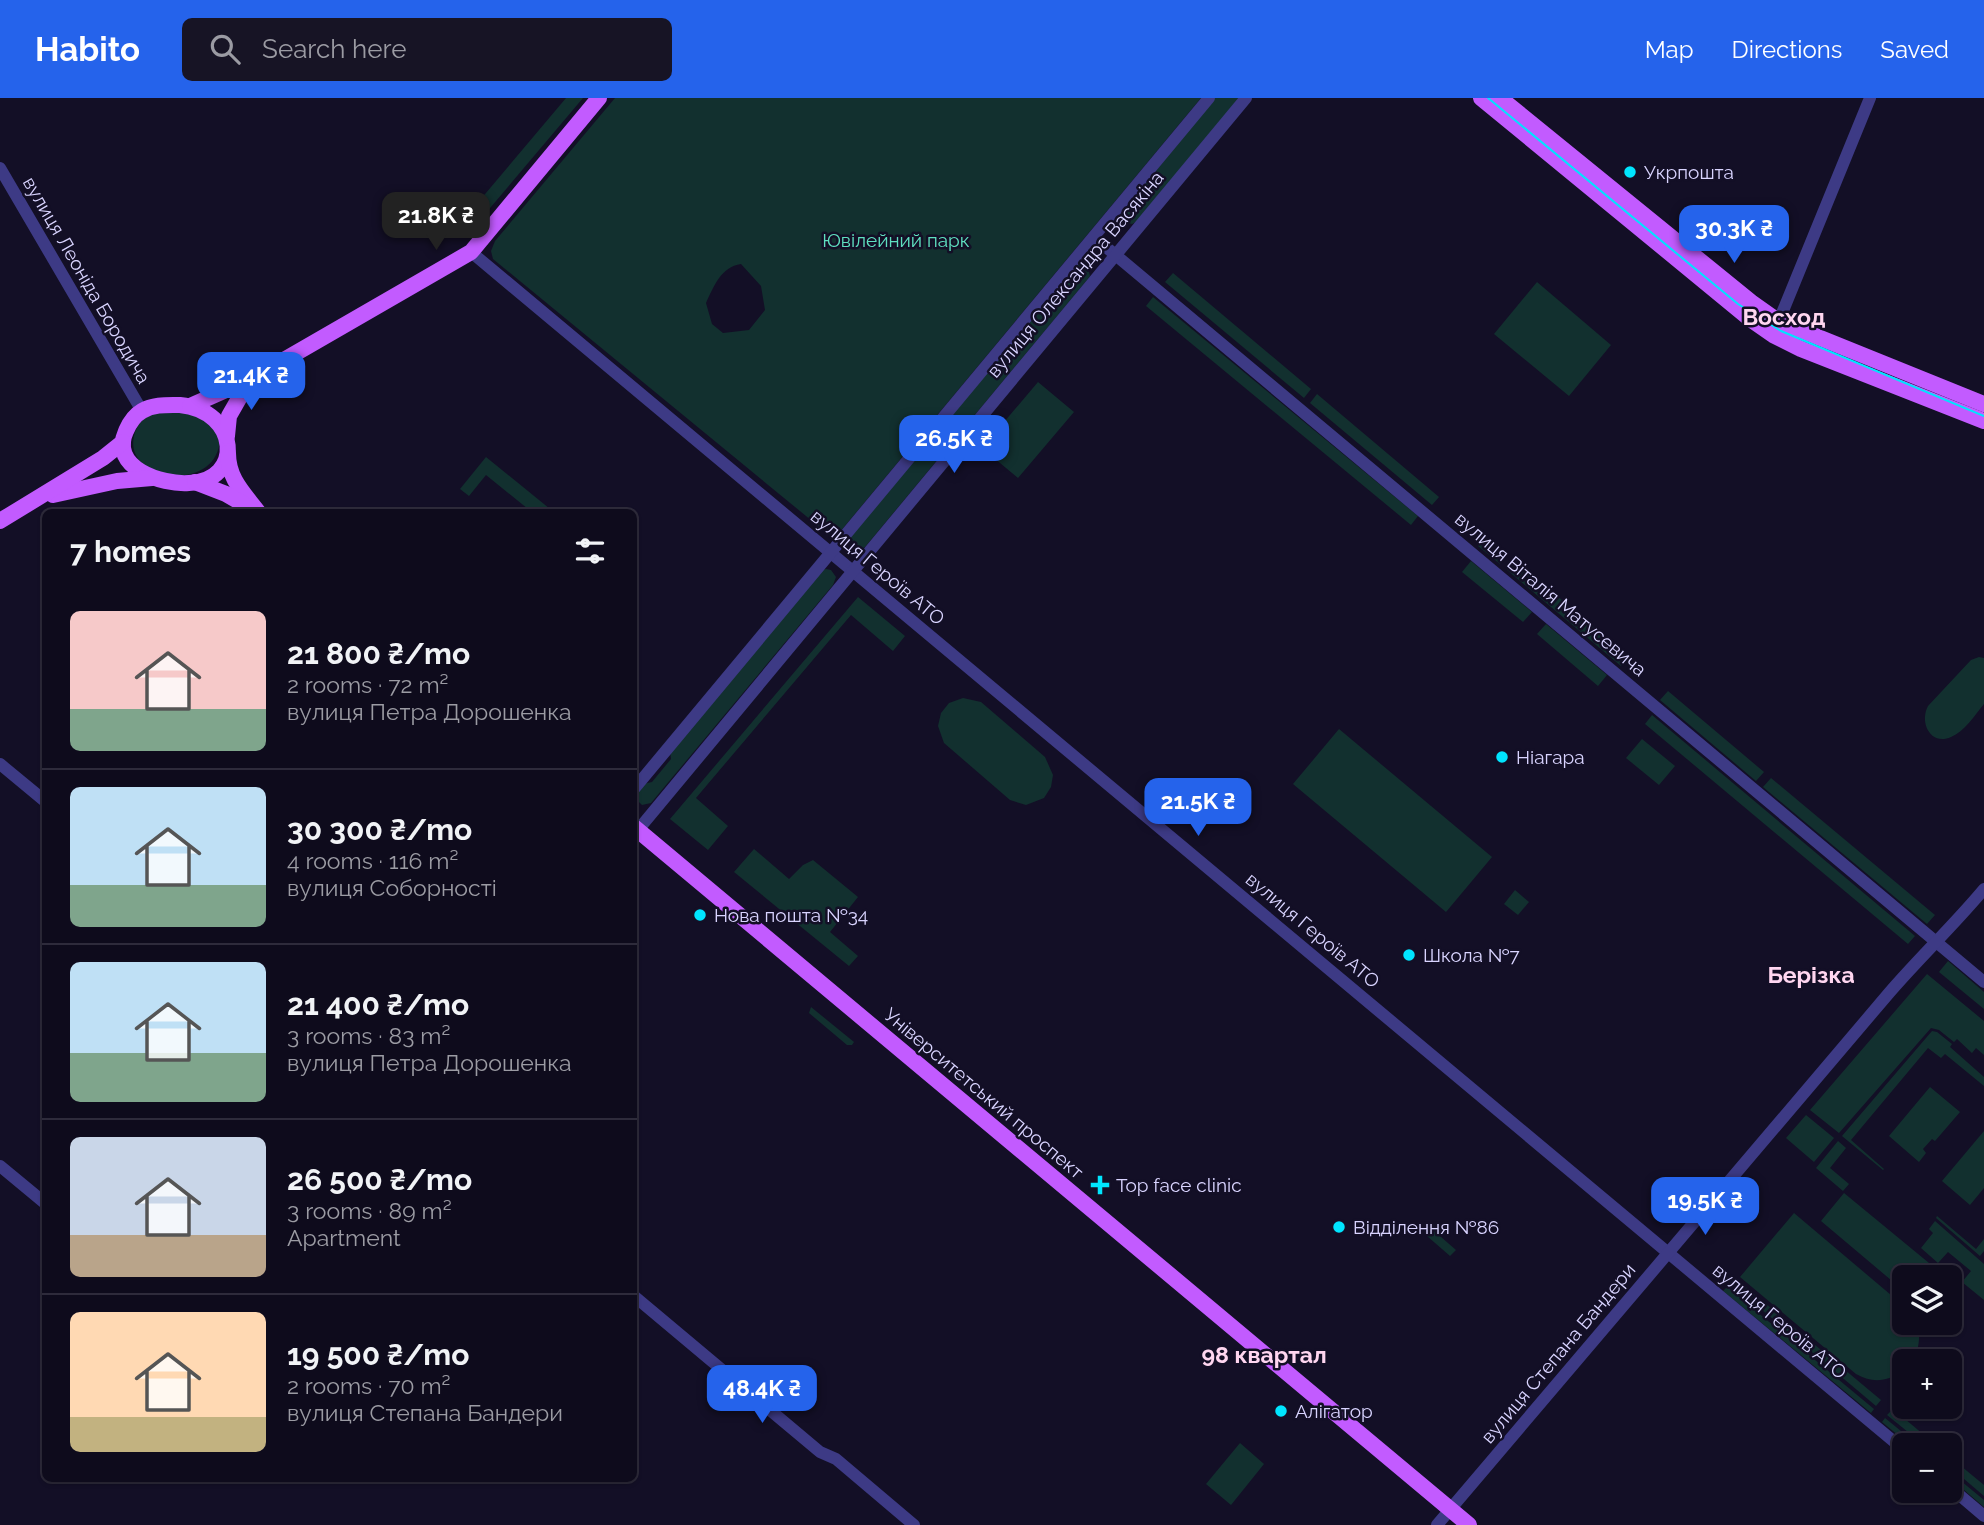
<!DOCTYPE html>
<meta charset="utf-8">
<style>
:root{--surface:#0e0b1c;--page:#171425;--text:#f1f3f6;--muted:#9b9ba3;--line:#2e2b3b;--accent:#2563eb}
body{margin:0;font-family:Raleway,sans-serif;background:var(--page);color:var(--text);height:100vh;display:flex;flex-direction:column;font-size:26px;white-space:nowrap}
*{box-sizing:border-box;margin:0}
p{font-size:23px;color:var(--muted)}
.icon{flex:none;width:38px;height:38px;fill:none;stroke:currentColor;stroke-width:2;stroke-linecap:round;stroke-linejoin:round}
.map{position:relative;flex:1;overflow:hidden}
.drawer{position:absolute;left:42px;top:411px;width:595px;height:973px;display:flex;flex-direction:column;background:var(--surface);border-radius:10px;box-shadow:0 2px 5px #0004,0 0 0 2px var(--line)}
.drawer>*{flex:none}
.buttons{position:absolute;left:1892px;top:1167px;display:grid;gap:14px}
.buttons a{display:grid;place-items:center;width:70px;height:70px;border-radius:10px;background:var(--surface);box-shadow:0 2px 5px #0004,0 0 0 2px var(--line);font-size:35px}
.price{position:absolute;translate:-50% -60px;padding:0 16px;border-radius:14px;background:var(--accent);color:#fff;font-size:23px;line-height:46px;filter:drop-shadow(0 2px 4px #0008)}
.price::after{content:'';position:absolute;left:50%;top:42px;width:21px;height:16px;margin-left:-10px;background:inherit;clip-path:polygon(0 0,100% 0,50% 100%)}
.price.active{background:#222;color:#fff}
ul{padding:0;list-style:none}
li{display:flex;align-items:center;gap:21px;height:175px;padding:0 28px}
li+li{border-top:2px solid var(--line)}
li span{display:grid;place-items:center;flex:none;width:196px;height:140px;border-radius:10px;color:#555}
li>.icon{margin-inline-start:auto}
span .icon{width:84px;height:84px;fill:#fffc;stroke-width:1}
li b{font-size:30px}
h2{display:flex;justify-content:space-between;align-items:center;height:84px;padding:0 28px;font-size:30px}
header{display:flex;align-items:center;gap:42px;box-sizing:border-box;height:98px;padding:0 35px;background:var(--accent);color:#fff}
header strong{font-size:33px}
nav{display:flex;gap:38px;margin-inline-start:auto;font-size:24px}
.search{width:490px;height:63px;background:var(--page);display:flex;align-items:center;gap:18px;box-sizing:border-box;padding:0 24px;border-radius:10px;color:var(--muted);font-size:26px}
.map>svg:first-child{display:block}
</style>
<header>
<strong>Habito</strong>
<div class="search"><svg class="icon" aria-label="search" viewBox="0 0 24 24"><circle cx="10" cy="10" r="6"/><path d="M15 15l6 6"/></svg>Search here</div>
<nav><a>Map</a><a>Directions</a><a>Saved</a></nav>
</header>
<div class="map">
<svg width="1984" height="1427" viewBox="0 0 1984 1427">
<rect width="100%" height="100%" fill="#130f26"/>
<g fill="#12302f" fill-rule="evenodd">
<path d="M566,0h17l-109,129 -10,-8z"/>
<path d="M615,0h586l-367,441 -341,-280 -2,-8 4,-10zM741,166l20,22 4,24 -16,20 -26,3 -11,-9 -6,-21c8,-17 15,-36 35,-39z"/>
<path d="M1215,0h24l-103,124 -4,2 -9,-2 -2,-8z"/>
<path d="M1080,166l8,4 2,8 -3,4 -222,267 -4,2 -9,-2 -3,-8 227,-274z"/>
<path d="M1173,175l138,116 -7,9 -139,-116z"/>
<path d="M1537,184l74,63 -42,51 -75,-62z"/>
<path d="M1153,199l265,219 -7,9 -265,-219z"/>
<path d="M1038,284l36,30 -56,66 -36,-30z"/>
<path d="M1317,296l122,103 -7,8 -122,-102z"/>
<path d="M171,311l34,8 15,22c-3,56 -97,42 -86,-3 5,-20 19,-23 37,-27z"/>
<path d="M486,359l69,56h-22l-47,-38 -17,21 -9,-7z"/>
<path d="M1486,439l21,18 -7,9 -22,-18z"/>
<path d="M1515,462l114,97 -8,9 -114,-96z"/>
<path d="M1471,463l61,51 -9,10 -61,-50z"/>
<path d="M826,471l5,1 5,7 -3,8 -182,218 -9,2 -6,-6 1,-8 6,-7 9,-2 19,-23 -1,-8 152,-181z"/>
<path d="M858,499l47,39 -12,15 -42,-36 -155,183 32,28 -20,24 -38,-31z"/>
<path d="M1546,526l61,51 -9,11 -61,-52z"/>
<path d="M1979,559l5,1v46c-9,11 -20,28 -33,33 -20,9 -32,-14 -23,-31l43,-46z"/>
<path d="M1668,593l96,81 -8,9 -96,-81z"/>
<path d="M963,600l18,4 64,55 8,18 -2,12 -7,11 -18,7 -16,-5 -66,-57 -6,-17 3,-13 8,-10z"/>
<path d="M1652,617l263,221 -7,8 -263,-220z"/>
<path d="M1339,631l153,128 -46,55 -153,-128z"/>
<path d="M1642,641l33,27 -16,19 -33,-27z"/>
<path d="M1771,680l164,137 -8,9 -164,-137z"/>
<path d="M754,751l35,30 14,-14 10,-5 45,37 -28,35 28,24 -9,10 -115,-94z"/>
<path d="M1515,792l14,12 -11,13 -14,-11z"/>
<path d="M1948,863l36,31v17l-45,-37z"/>
<path d="M1927,876l57,47v34l-8,-7 -4,5 -15,-14 -3,3 -15,-12 -8,-2 -92,105 -29,-23z"/>
<path d="M811,909l43,35 -2,3h-5l-38,-32z"/>
<path d="M1932,933l5,1 15,12 -2,3 34,30v9l-39,-32 -4,4 -13,-10 -77,92 33,29 -1,1 -41,-34z"/>
<path d="M1930,989l30,25 -25,29 -3,-2 -9,10 3,4 -7,9 -30,-26z"/>
<path d="M1806,1017l28,23 -20,24 -28,-24z"/>
<path d="M1984,1033v57l-14,17 -28,-24z"/>
<path d="M1838,1043l8,7 -16,20 19,16 -6,7 -27,-23z"/>
<path d="M1844,1095l102,84 -42,1v13l-83,-70z"/>
<path d="M1794,1115l110,93v17h13c4,15 2,26 -5,38l-8,1v9c-17,10 -30,13 -48,3l-116,-97z"/>
<path d="M1937,1118l39,33 8,-10v12l-4,5 -44,-38z"/>
<path d="M1935,1123l49,43v36l-22,-18 9,-11 -23,-19 -10,11 -17,-15 12,-15 -4,-4z"/>
<path d="M1433,1132l23,20 -6,6 -23,-20z"/>
<path d="M1735,1180l146,122 -5,6 -146,-123z"/>
<path d="M1950,1183l14,12 -14,17z"/>
<path d="M1727,1189l147,122 -3,4 -148,-122z"/>
<path d="M1893,1311l43,36h-12l-37,-30z"/>
<path d="M1885,1320l33,27h-8l-28,-23z"/>
<path d="M1240,1345l24,21 -33,41 -25,-21z"/>
<path d="M1950,1359l34,28v11l-34,-29z"/>
<path d="M1950,1374l34,28v7l-34,-29z"/>
</g>
<g fill="none" stroke-linecap="round" stroke-linejoin="round">
<g stroke="#3d3a85" stroke-width="12">
<path d="M0,70l142,243"/>
<path d="M1094,139l890,745"/>
<path d="M471,154l1433,1198"/>
<path d="M1776,230l94,-230"/>
<path d="M0,666l46,38"/>
<path d="M634,691l575,-691"/>
<path d="M638,732l608,-732"/>
<path d="M0,1068l46,38"/>
<path d="M634,1198l186,156 16,7 78,66"/>
<path d="M1950,1389l34,29"/>
<path d="M1437,1427l452,-532c31,-36 65,-68 95,-104"/>
</g>
<g stroke="#c25bff" stroke-width="16">
<path d="M1481,0l269,221 23,16 28,14 183,72"/>
<path d="M1500,0l251,204 27,19 206,83"/>
<path d="M180,307c60,6 64,76 9,78 -27,2 -80,-15 -63,-52 3,-7 9,-16 16,-20 12,-7 25,-6 38,-6z"/>
<path d="M190,308l61,-27 220,-127 128,-154"/>
<path d="M227,338l2,-20 20,-35"/>
<path d="M228,355c0,26 16,40 31,60"/>
<path d="M195,384l31,12 24,14"/>
<path d="M53,397l64,-14 35,-3"/>
<path d="M0,423l103,-63 20,-16"/>
<path d="M634,729l835,698"/>
</g>
<path stroke="#00e5ff" stroke-width="2" d="M1488,0l250,206 43,27 203,85"/>
</g>
<g fill="#00e5ff" stroke="#130f26" stroke-width="2.5">
<circle cx="1630" cy="74" r="7"/>
<circle cx="1502" cy="659" r="7"/>
<circle cx="700" cy="817" r="7"/>
<circle cx="1409" cy="857" r="7"/>
<path d="M1096.5 1076.5h7v7h7v7h-7v7h-7v-7h-7v-7h7z"/>
<circle cx="1339" cy="1129" r="7"/>
<circle cx="1281" cy="1313" r="7"/>
</g>
<g text-anchor="middle" stroke-width="5" stroke-linejoin="round" paint-order="stroke">
<g font-size="19" fill="#d9d4ff" stroke="#130f26" text-anchor="start">
<text x="1644" y="81">Укрпошта</text>
<text x="1516" y="666">Ніагара</text>
<text x="714" y="824">Нова пошта №34</text>
<text x="1423" y="864">Школа №7</text>
<text x="1116" y="1094">Top face clinic</text>
<text x="1353" y="1136">Відділення №86</text>
<text x="1295" y="1320">Алігатор</text>
</g>
<g font-size="19" fill="#5fe0c0" stroke="#130f26">
<text x="896" y="149">Ювілейний парк</text>
</g>
<g font-size="19" fill="#d9d4ff" stroke="#130f26">
<text transform="translate(1075 176) rotate(-50)" y="7">вулиця Олександра Васякіна</text>
<text transform="translate(87 182) rotate(60)" y="7">вулиця Леоніда Бородича</text>
<text transform="translate(878 469) rotate(40)" y="7">вулиця Героїв АТО</text>
<text transform="translate(1551 496) rotate(40)" y="7">вулиця Віталія Матусевича</text>
<text transform="translate(1313 832) rotate(40)" y="7">вулиця Героїв АТО</text>
<text transform="translate(984 995) rotate(40)" y="7">Університетський проспект</text>
<text transform="translate(1780 1223) rotate(40)" y="7">вулиця Героїв АТО</text>
<text transform="translate(1558 1255) rotate(-50)" y="7">вулиця Степана Бандери</text>
</g>
<g font-size="23" font-weight="bold" fill="#ffd6f0" stroke="#130f26">
<text x="1784" y="227">Восход</text>
<text x="1811" y="885">Берізка</text>
<text x="1264" y="1265">98 квартал</text>
</g>
</g>
</svg>
<div class="buttons">
<a><svg class="icon" aria-label="layers" viewBox="0 0 24 24"><path d="M12 4l9 5-9 5-9-5zM3 14l9 5 9-5"/></svg></a>
<a>+</a>
<a>−</a>
</div>
<b class="price active" style="left:436px;top:154px">21.8K ₴</b>
<b class="price" style="left:1734px;top:167px">30.3K ₴</b>
<b class="price" style="left:251px;top:314px">21.4K ₴</b>
<b class="price" style="left:954px;top:377px">26.5K ₴</b>
<b class="price" style="left:1198px;top:740px">21.5K ₴</b>
<b class="price" style="left:1705px;top:1139px">19.5K ₴</b>
<b class="price" style="left:762px;top:1327px">48.4K ₴</b>
<section class="drawer">
<h2>7 homes<svg class="icon" aria-label="filters" viewBox="0 0 24 24"><path d="M4 7h16M4 17h16"/><circle cx="9" cy="7" r="2"/><circle cx="15" cy="17" r="2"/></svg></h2>
<ul>
<li><span style="background:linear-gradient(#f6c9c9 70%,#7fa58c 0)"><svg class="icon" aria-label="home" viewBox="0 0 24 24"><path d="M3 11l9-7 9 7M6 9v11h12V9"/></svg></span><div><b>21 800 ₴/mo</b><p>2 rooms · 72 m²</p><p>вулиця Петра Дорошенка</p></div></li>
<li><span style="background:linear-gradient(#bfe0f5 70%,#7fa58c 0)"><svg class="icon" aria-label="home" viewBox="0 0 24 24"><path d="M3 11l9-7 9 7M6 9v11h12V9"/></svg></span><div><b>30 300 ₴/mo</b><p>4 rooms · 116 m²</p><p>вулиця Соборності</p></div></li>
<li><span style="background:linear-gradient(#bfe0f5 65%,#7fa58c 0)"><svg class="icon" aria-label="home" viewBox="0 0 24 24"><path d="M3 11l9-7 9 7M6 9v11h12V9"/></svg></span><div><b>21 400 ₴/mo</b><p>3 rooms · 83 m²</p><p>вулиця Петра Дорошенка</p></div></li>
<li><span style="background:linear-gradient(#c9d6e8 70%,#b9a48a 0)"><svg class="icon" aria-label="home" viewBox="0 0 24 24"><path d="M3 11l9-7 9 7M6 9v11h12V9"/></svg></span><div><b>26 500 ₴/mo</b><p>3 rooms · 89 m²</p><p>Apartment</p></div></li>
<li><span style="background:linear-gradient(#ffd9b3 75%,#c2b280 0)"><svg class="icon" aria-label="home" viewBox="0 0 24 24"><path d="M3 11l9-7 9 7M6 9v11h12V9"/></svg></span><div><b>19 500 ₴/mo</b><p>2 rooms · 70 m²</p><p>вулиця Степана Бандери</p></div></li>
</ul>
</section>
</div>
